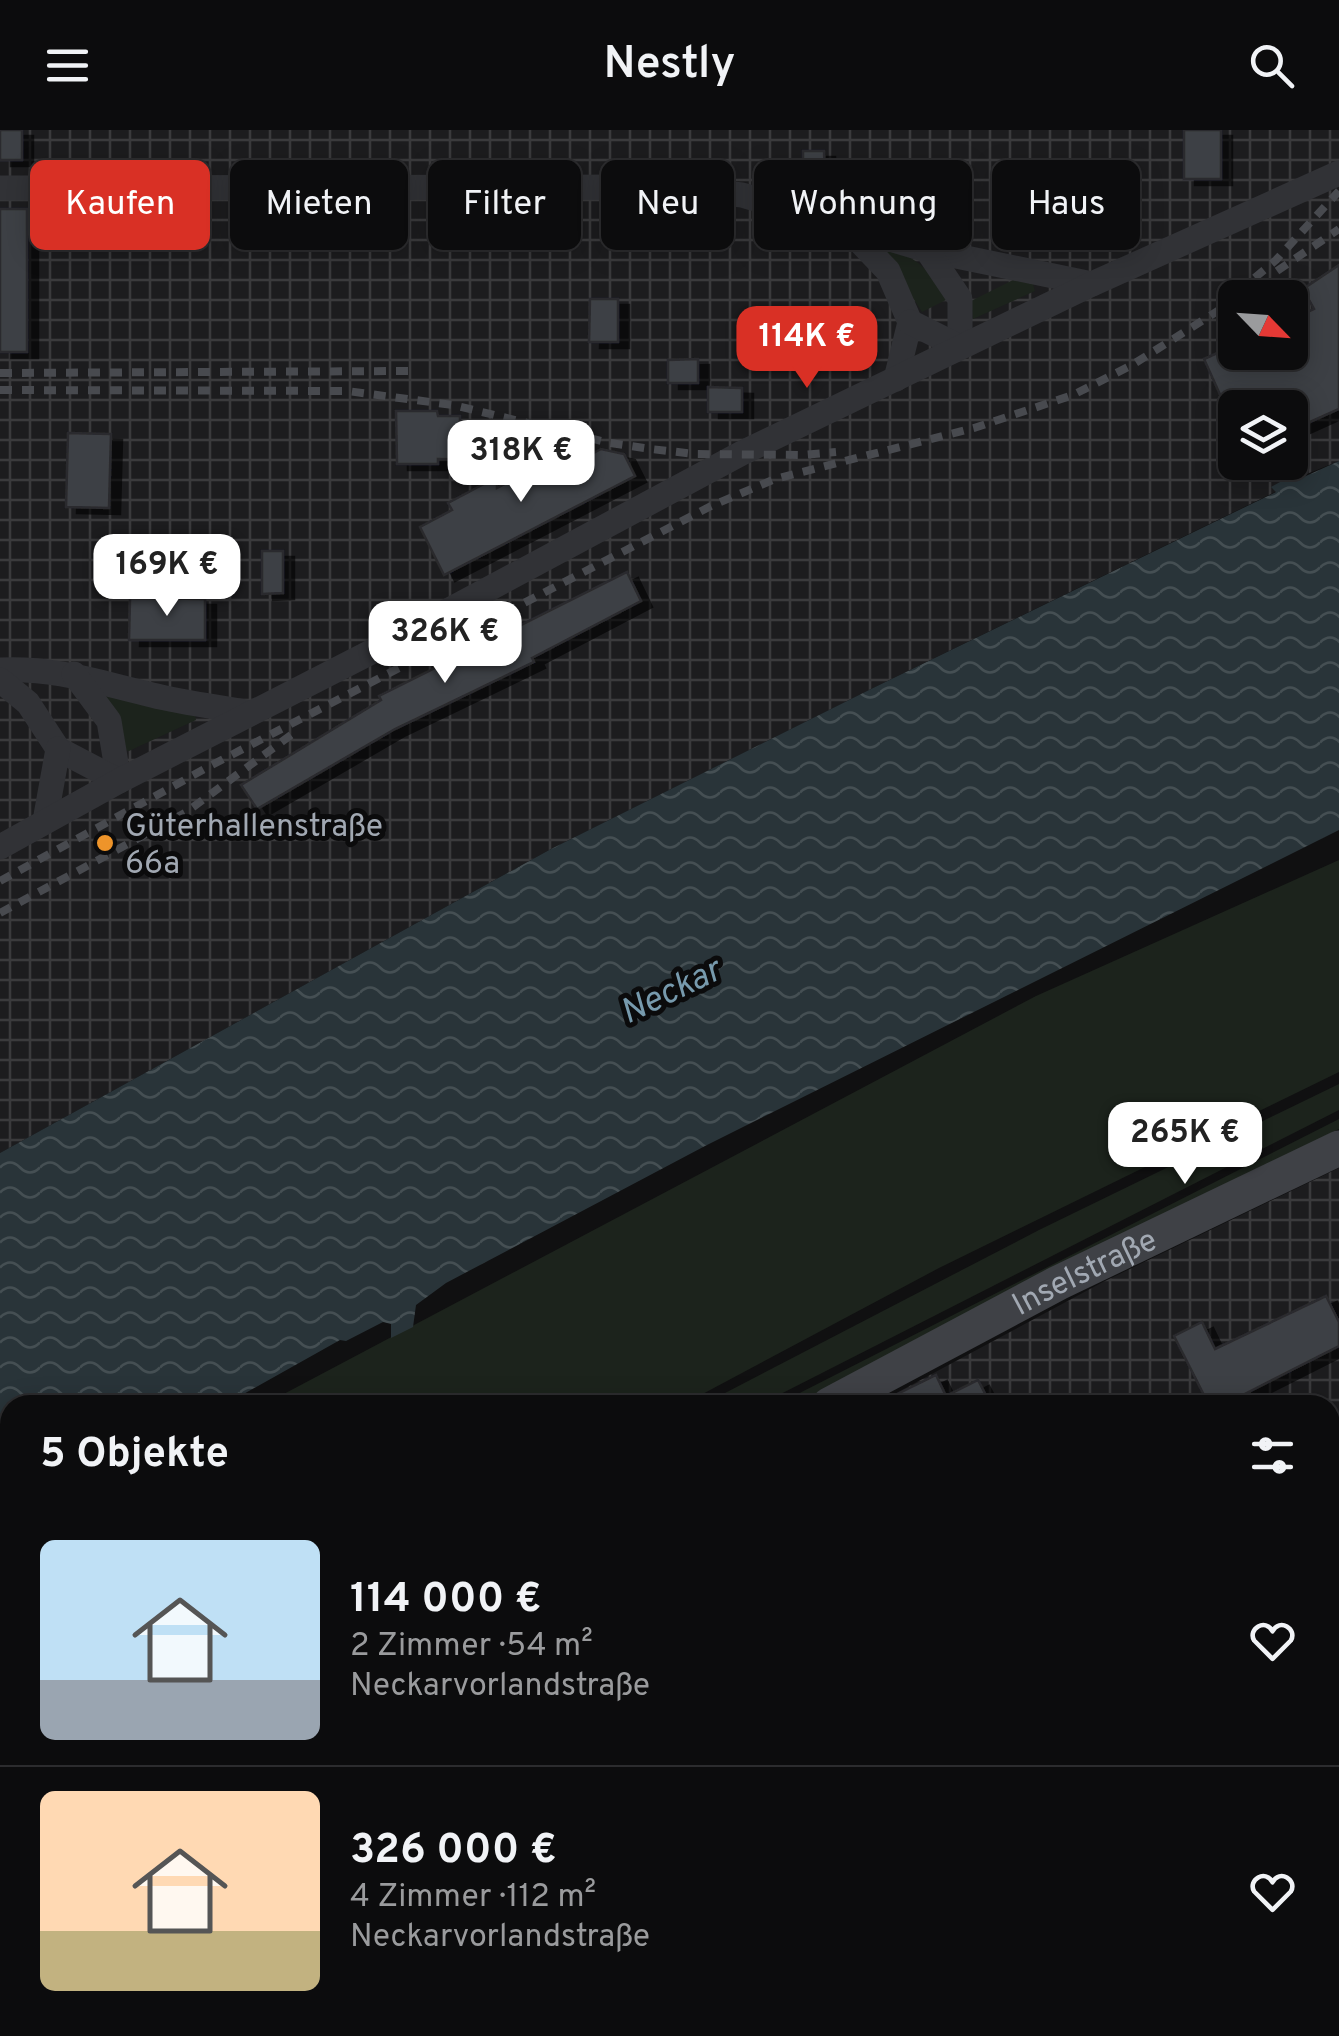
<!DOCTYPE html>
<html lang="de">
<meta charset="utf-8">
<style>
:root{--surface:#0c0c0d;--page:#1a1a1b;--text:#f1f3f6;--muted:#9a9b9d;--line:#2c2c2e;--accent:#d93025}
body{margin:0;font-family:Overpass,sans-serif;background:var(--page);color:var(--text);height:100vh;display:flex;flex-direction:column;font-size:38px;white-space:nowrap}
*{box-sizing:border-box;margin:0}
p{font-size:32px;color:var(--muted)}
.icon{flex:none;width:55px;height:55px;fill:none;stroke:currentColor;stroke-width:2;stroke-linecap:round;stroke-linejoin:round}
.map{position:relative;flex:1;overflow:hidden}
.sheet{position:absolute;left:0px;top:1265px;width:1340px;height:642px;display:flex;flex-direction:column;background:var(--surface);border-radius:30px 30px 0 0;box-shadow:0 5px 25px #0003,0 0 0 2px var(--line)}
.sheet>*{flex:none}
.guide{position:absolute;left:30px;top:30px;width:1280px;height:90px;display:flex;gap:20px}
.needle{width:65px;rotate:115deg}
.controls{position:absolute;left:1218px;top:150px;display:grid;gap:20px}
.controls a{display:grid;place-items:center;width:90px;height:90px;border-radius:15px;background:var(--surface);box-shadow:0 5px 25px #0003,0 0 0 2px var(--line);font-size:50px}
.price{position:absolute;translate:-50% -85px;padding:0 22px;border-radius:20px;background:#fff;color:#222;font-size:32px;line-height:65px;filter:drop-shadow(0 2px 5px #0008)}
.price::after{content:'';position:absolute;left:50%;top:60px;width:30px;height:22px;margin-left:-15px;background:inherit;clip-path:polygon(0 0,100% 0,50% 100%)}
.price.active{background:var(--accent);color:#fff}
ul{padding:0;list-style:none}
li{display:flex;align-items:center;gap:30px;height:250px;padding:0 40px}
li+li{border-top:2px solid var(--line)}
li span{display:grid;place-items:center;flex:none;width:280px;height:200px;border-radius:15px;color:#555}
li>.icon{margin-inline-start:auto}
span .icon{width:120px;height:120px;fill:#fffc;stroke-width:1}
li b{font-size:42px}
h2{display:flex;justify-content:space-between;align-items:center;height:120px;padding:0 40px;font-size:42px}
.pill{padding:0 35px;border-radius:15px;background:var(--surface);box-shadow:0 5px 25px #0003,0 0 0 2px var(--line);font-size:35px;line-height:90px}
.pill.active{background:var(--accent);color:#fff}
header{display:flex;justify-content:space-between;align-items:center;height:130px;padding:0 40px;background:var(--surface);font-size:45px;font-weight:600}
.map>svg:first-child{display:block}
</style>
<header><svg class="icon" aria-label="menu" viewBox="0 0 24 24"><path d="M4 6h16M4 12h16M4 18h16"/></svg>Nestly<svg class="icon" aria-label="search" viewBox="0 0 24 24"><circle cx="10" cy="10" r="6"/><path d="M15 15l6 6"/></svg></header>
<div class="map">
<svg width="1339" height="1906" viewBox="0 0 1339 1906">
<defs>
<pattern id="industrial-grid" width="8" height="8" patternUnits="userSpaceOnUse" patternTransform="scale(2.5)"><rect width="8" height="8" fill="#1c1c1e"/><path d="M0 4h8M4 0v8" fill="none" stroke="#3a3a3c"/></pattern>
<pattern id="water-waves" width="16" height="10" patternUnits="userSpaceOnUse" patternTransform="scale(2.5)"><rect width="16" height="10" fill="#293439"/><path d="M0 5q4-4 8 0t8 0" fill="none" stroke="#454f53"/></pattern>
<filter id="shadow"><feDropShadow dx="11" dy="6" stdDeviation="0" flood-color="#0009"/></filter>
</defs>
<rect width="100%" height="100%" fill="#101011"/>
<g fill="url(#industrial-grid)" fill-rule="evenodd">
<path d="M0,0h1339v331l-67,27 5,3 -406,198 -320,160 -551,304zM1235,168h55v54h-55zM1235,278h55v54h-55z"/>
<path d="M1339,1038v373h-9v-136h-456l229,-123z"/>
<path d="M1330,1712l9,4v190h-936l2,-8h925z"/>
</g>
<g fill="#1c231c">
<path d="M877,112c34,12 53,26 71,57l-26,13z"/>
<path d="M1013,150l20,4 2,7 -62,28 -2,-18z"/>
<path d="M102,565l93,20 1,5 -67,31 -5,-1z"/>
<path d="M1339,730v212l-400,196 -257,137h-419l773,-409z"/>
<path d="M1339,954v26l-580,295h-57l337,-175z"/>
<path d="M1339,989v10l-338,168 -205,108h-20z"/>
<path d="M10,1415v223l-10,4v-221z"/>
<path d="M10,1790v108h10l-20,8v-111z"/>
</g>
<g fill="url(#water-waves)">
<path d="M1339,331v369l-634,316 -259,137 -30,22 -3,22 -22,11v-14l-8,-2 -37,19 -6,-1 -116,65h-214v120l-10,6v-378l551,-304 320,-160 405,-197 -5,-5 20,-11 6,4z"/>
<path d="M1335,1410l4,1v305l-9,-4v-301z"/>
</g>
<g fill="#3e4044" stroke="#2a2a2d" stroke-width="2.5" filter="url(#shadow)">
<rect x="0" y="0" width="22" height="30"/>
<rect x="1184" y="0" width="37" height="49"/>
<path d="M803,21h21l1,24 -22,1z"/>
<rect x="0" y="79" width="27" height="143"/>
<path d="M1339,135v144l-49,22v-23h-64l-22,-49 31,-14v7h55v-32l24,-11 -11,-20z"/>
<path d="M590,169h28v43h-29z"/>
<path d="M698,229v24h-30v-23z"/>
<path d="M708,257l34,1v24h-34z"/>
<path d="M396,281h41l1,5h22v9h38l-1,35 -59,-1v5h-41z"/>
<path d="M68,303l43,1 -2,74 -43,-1z"/>
<path d="M577,316l7,12 17,-9 23,5 11,22 -191,99 -24,-48 32,-17 -4,-7 49,-26v11z"/>
<path d="M262,421h21v42l-21,1z"/>
<path d="M627,442l14,29 -109,57 2,4 -139,67 -138,80 -16,-24 140,-85 -2,-4z"/>
<path d="M130,468l75,1v41h-76z"/>
<path d="M1326,1166l13,26v24l-116,59h-14l-35,-69 28,-14 13,27z"/>
<path d="M936,1245l10,21 32,-16 13,25h-116z"/>
</g>
<g fill="none" stroke-linecap="round" stroke-linejoin="round">
<g stroke="#313236" stroke-width="25">
<path d="M0,58l671,-1 71,8 185,55 165,34"/>
<path d="M845,96l43,45 22,51 -14,57"/>
<path d="M927,120l33,49v48"/>
<path d="M910,192l50,25"/>
<path d="M0,540c54,-3 100,13 152,25 32,8 66,12 99,18"/>
<path d="M74,544l35,47 10,60"/>
<path d="M0,550l28,23 30,46 61,32"/>
<path d="M45,691l13,-72"/>
<path d="M0,717l119,-66 256,-131 367,-197 350,-169 247,-111"/>
</g>
<g stroke="#3f4146" stroke-width="35">
<path id="s1" d="M829,1275l229,-122 281,-135"/>
<path d="M0,1776l10,-7"/>
<path d="M883,1898l4,8"/>
<path d="M368,1906l2,-8"/>
</g>
<g stroke="#484a4f" stroke-width="8" stroke-dasharray="12 10" stroke-linecap="butt">
<path d="M1277,141l62,-42"/>
<path d="M1221,176l55,-46 63,-69"/>
<path d="M0,243l410,-2"/>
<path d="M0,260l347,1 106,14 157,38 41,6 44,5 106,1 35,-3"/>
<path d="M0,751l210,-115 501,-260 64,-27 199,-51 99,-33 59,-30 103,-65"/>
<path d="M0,783l185,-100 106,-78"/>
<path d="M0,1574l10,11"/>
<path d="M0,1595l10,12"/>
<path d="M251,1898l7,8"/>
</g>
</g>
<circle fill="#ee942a" stroke="#0b0b0c" stroke-width="4" cx="105" cy="713" r="10"/>
<g text-anchor="middle" stroke-width="10" stroke-linejoin="round" paint-order="stroke">
<g font-size="32" fill="#a1a8b2" stroke="#0b0b0c" text-anchor="start">
<text x="125" y="706">Güterhallenstraße<tspan x="125" dy="37">66a</tspan></text>
</g>
<g font-size="32" fill="#a1a8b2" stroke="#0b0b0c">
<text dy="11" stroke="none"><textPath href="#s1" startOffset="288">Inselstraße</textPath></text>
</g>
<g font-size="35" font-style="italic" fill="#779aad" stroke="#0b0b0c">
<text transform="translate(670 860) rotate(-26)" y="12">Neckar</text>
</g>
</g>
</svg>
<div class="controls">
<a><svg class="needle" viewBox="-14 -14 28 28"><path d="M0-13l5 13h-10z" fill="#e53935"/><path d="M0 13l5-13h-10z" fill="#9a9b9d"/></svg></a>
<a><svg class="icon" aria-label="layers" viewBox="0 0 24 24"><path d="M12 4l9 5-9 5-9-5zM3 14l9 5 9-5"/></svg></a>
</div>
<b class="price active" style="left:807px;top:261px">114K €</b>
<b class="price" style="left:521px;top:375px">318K €</b>
<b class="price" style="left:167px;top:489px">169K €</b>
<b class="price" style="left:445px;top:556px">326K €</b>
<b class="price" style="left:1185px;top:1057px">265K €</b>
<div class="guide">
<a class="pill active">Kaufen</a>
<a class="pill">Mieten</a>
<a class="pill">Filter</a>
<a class="pill">Neu</a>
<a class="pill">Wohnung</a>
<a class="pill">Haus</a>
</div>
<section class="sheet">
<h2>5 Objekte<svg class="icon" aria-label="filters" viewBox="0 0 24 24"><path d="M4 7h16M4 17h16"/><circle cx="9" cy="7" r="2"/><circle cx="15" cy="17" r="2"/></svg></h2>
<ul>
<li><span style="background:linear-gradient(#bfe0f5 70%,#9aa5b1 0)"><svg class="icon" aria-label="home" viewBox="0 0 24 24"><path d="M3 11l9-7 9 7M6 9v11h12V9"/></svg></span><div><b>114 000 €</b><p>2 Zimmer · 54 m²</p><p>Neckarvorlandstraße</p></div><svg class="icon" aria-label="heart" viewBox="0 0 24 24"><path d="M12 20l-8-8c-3-5 5-10 8-4 3-6 11-1 8 4z"/></svg></li>
<li><span style="background:linear-gradient(#ffd9b3 70%,#c2b280 0)"><svg class="icon" aria-label="home" viewBox="0 0 24 24"><path d="M3 11l9-7 9 7M6 9v11h12V9"/></svg></span><div><b>326 000 €</b><p>4 Zimmer · 112 m²</p><p>Neckarvorlandstraße</p></div><svg class="icon" aria-label="heart" viewBox="0 0 24 24"><path d="M12 20l-8-8c-3-5 5-10 8-4 3-6 11-1 8 4z"/></svg></li>
</ul>
</section>
</div>
